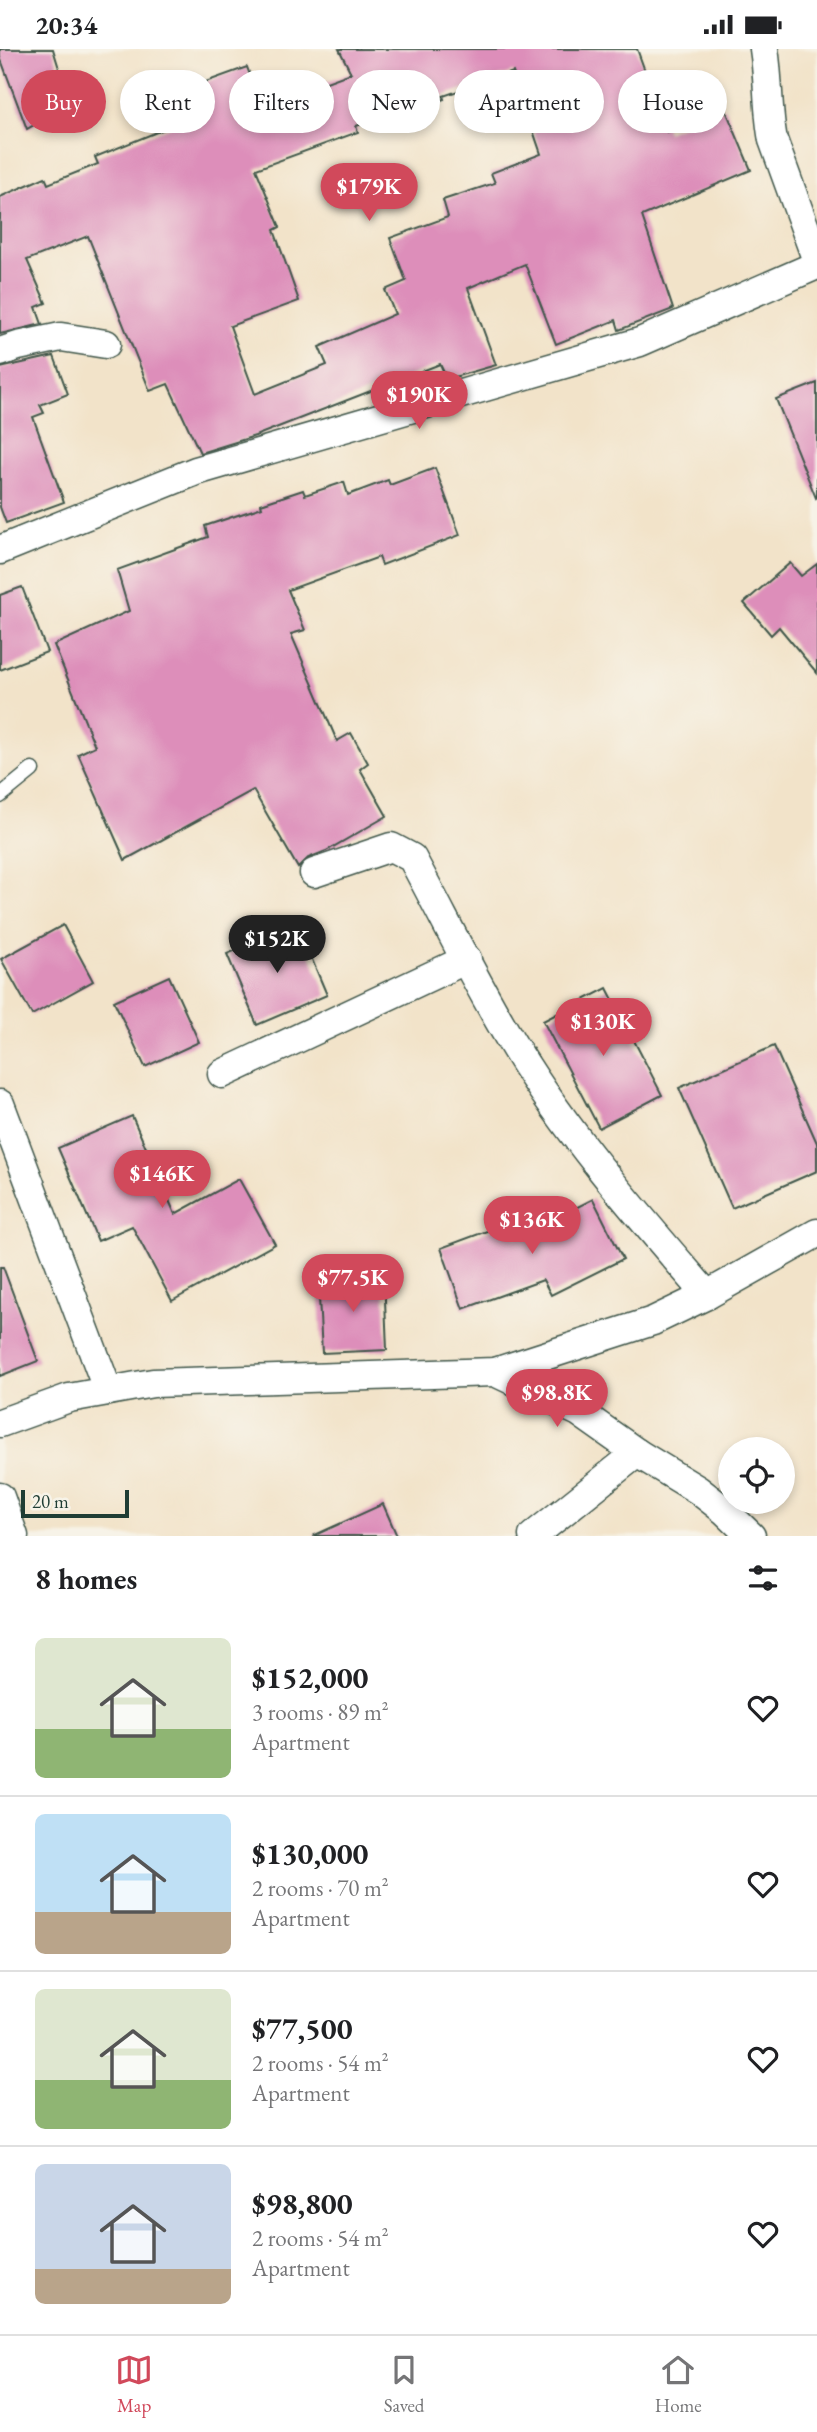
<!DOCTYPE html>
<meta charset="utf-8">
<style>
:root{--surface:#fff;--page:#f6f6f6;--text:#202124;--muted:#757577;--line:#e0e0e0;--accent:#d1495b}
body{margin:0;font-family:"EB Garamond",serif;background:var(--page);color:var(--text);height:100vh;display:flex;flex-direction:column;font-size:26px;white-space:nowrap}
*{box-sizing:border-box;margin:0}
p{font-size:23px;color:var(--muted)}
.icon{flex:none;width:38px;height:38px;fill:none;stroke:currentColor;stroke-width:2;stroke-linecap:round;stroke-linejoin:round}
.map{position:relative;height:1487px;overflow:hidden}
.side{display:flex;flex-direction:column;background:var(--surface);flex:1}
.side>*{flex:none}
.guide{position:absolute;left:21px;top:21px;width:775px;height:63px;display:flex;gap:14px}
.controls{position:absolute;left:718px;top:1388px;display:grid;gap:14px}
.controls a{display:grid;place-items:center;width:77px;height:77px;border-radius:50%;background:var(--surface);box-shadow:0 4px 10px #0003;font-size:35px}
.scale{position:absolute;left:21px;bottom:18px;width:108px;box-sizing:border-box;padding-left:7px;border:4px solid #1f3d34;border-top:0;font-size:19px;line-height:24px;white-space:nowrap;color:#1f3d34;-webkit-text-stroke:5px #f7f3e8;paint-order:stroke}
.price{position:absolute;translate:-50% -60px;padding:0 16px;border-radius:24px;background:var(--accent);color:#fff;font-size:23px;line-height:46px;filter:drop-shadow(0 2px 4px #0008)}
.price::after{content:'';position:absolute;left:50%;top:42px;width:21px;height:16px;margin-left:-10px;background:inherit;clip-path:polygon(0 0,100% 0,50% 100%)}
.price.current{background:#222;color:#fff}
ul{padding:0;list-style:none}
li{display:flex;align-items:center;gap:21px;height:175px;padding:0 35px}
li+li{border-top:2px solid var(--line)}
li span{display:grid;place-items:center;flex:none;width:196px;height:140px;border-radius:10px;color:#555}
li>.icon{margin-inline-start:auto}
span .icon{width:84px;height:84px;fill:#fffc;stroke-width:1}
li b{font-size:30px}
h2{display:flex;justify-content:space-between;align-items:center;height:84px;padding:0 35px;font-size:30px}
.tag{padding:0 24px;border-radius:32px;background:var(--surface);box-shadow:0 4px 10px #0003;font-size:24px;line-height:63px}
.tag.current{background:var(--accent);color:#fff}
.status{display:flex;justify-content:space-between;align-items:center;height:49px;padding:0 35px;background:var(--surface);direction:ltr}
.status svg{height:19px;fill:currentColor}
.tabs{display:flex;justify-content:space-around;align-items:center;height:98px;border-top:2px solid var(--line);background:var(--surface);font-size:19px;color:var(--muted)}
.tabs a{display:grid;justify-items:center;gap:4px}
.tabs .current{color:var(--accent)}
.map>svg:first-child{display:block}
</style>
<div class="status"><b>20:34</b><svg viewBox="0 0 49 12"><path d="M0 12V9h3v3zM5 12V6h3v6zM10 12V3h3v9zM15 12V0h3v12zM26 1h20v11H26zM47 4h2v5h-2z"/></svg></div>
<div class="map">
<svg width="817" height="1487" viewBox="0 0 817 1487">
<rect width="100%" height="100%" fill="#f7f3e8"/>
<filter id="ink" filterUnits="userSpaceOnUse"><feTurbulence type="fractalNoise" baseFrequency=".0143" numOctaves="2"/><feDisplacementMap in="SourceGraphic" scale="14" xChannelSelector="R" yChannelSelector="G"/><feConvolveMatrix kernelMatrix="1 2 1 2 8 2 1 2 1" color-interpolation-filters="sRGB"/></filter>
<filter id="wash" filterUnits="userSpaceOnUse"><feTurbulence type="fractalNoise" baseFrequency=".00686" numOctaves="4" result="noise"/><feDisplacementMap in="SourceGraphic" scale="28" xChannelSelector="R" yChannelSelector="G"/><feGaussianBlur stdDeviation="1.57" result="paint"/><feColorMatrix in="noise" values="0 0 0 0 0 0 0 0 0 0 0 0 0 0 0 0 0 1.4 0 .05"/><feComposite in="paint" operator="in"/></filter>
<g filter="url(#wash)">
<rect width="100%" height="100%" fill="#f2e3c9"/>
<g id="blocks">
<g fill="#dd8eba" fill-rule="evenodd">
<path d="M0,0h53l17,55 -43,25 -27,-72z"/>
<path d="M339,0h298l30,83 58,-24 26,62 -109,46 31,93 -54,21 -3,-10 -60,24 -31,-80 -57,24 28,77 -49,14 -7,-15 -185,72 -55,17 -32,-69 -18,7 -62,-155 -61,24 19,43 -10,4 6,17 -42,10v-137l45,-20 3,7 50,-20 -3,-7 87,-35 -10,-28 75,-27 14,39 90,-33zM513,23l28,82 -50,19 4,10 -52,17 5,17 -58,21 16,43 -21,9 10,24 -76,33 8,18 -72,29 -25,-68 69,-25 -25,-71 6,-3 -24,-58 102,-37 -2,-6 88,-27 -1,-3z"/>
<path d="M54,307l14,38 -28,11 4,8 -11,4 31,85 -58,21 -6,-16v-139z"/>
<path d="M817,334v114l-1,1 -40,-99z"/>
<path d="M435,419l25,67 -78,30 -3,-8 -91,33 17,40 -14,4 46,107 14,-8 17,30 -8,6 27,47 -61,35 -18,7 -10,10 -45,-78 -128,70 -47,-106 17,-8 -41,-101 75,-34 -12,-41 91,-33 -3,-11 57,-19 -1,-3 42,-14 2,5 39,-13 4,13 40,-15 2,5z"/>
<path d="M790,514l11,13 16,-12v109l-38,-46 -8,8 -27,-32z"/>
<path d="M22,538l25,65 -47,18v-75z"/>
<path d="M297,875l30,71 -70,30 -30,-71z"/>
<path d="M63,876l30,56 -61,34 -31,-56z"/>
<path d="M169,927l30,66 -54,25 -31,-66z"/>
<path d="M607,939l55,107 -63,33 -56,-107z"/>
<path d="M774,997l43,97v28l-85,37 -53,-120z"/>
<path d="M132,1067l43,98 64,-35 36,65 -103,57 -40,-75 -34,15 -40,-93z"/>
<path d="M593,1150l30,60 -72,36 -8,-15 -80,29 -22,-61 70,-26 5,16z"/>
<path d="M0,1218h3l35,94 -38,15z"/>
<path d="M384,1226l3,75 -65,3 -4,-74z"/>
<path d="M383,1455l14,32h-84z"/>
</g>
</g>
</g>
<g filter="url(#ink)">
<use href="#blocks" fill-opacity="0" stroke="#3f564a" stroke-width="2"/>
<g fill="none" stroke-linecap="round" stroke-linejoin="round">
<g stroke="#3f564a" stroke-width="17">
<path id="lane" d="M0,747l32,-26"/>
</g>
<g stroke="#3f564a" stroke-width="31">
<g id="street">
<path d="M764,0c5,30 3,61 9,91l44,121"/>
<path d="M0,303l18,-6 43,-9 45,7"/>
<path d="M0,501l196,-79 444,-129 177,-77"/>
<path d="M314,824l77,-26 21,11c34,63 67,132 105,193 54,88 123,166 190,244"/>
<path d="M222,1025l245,-115"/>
<path d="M0,1055l108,287"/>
<path d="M495,1323l84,40 58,41 61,37 27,21 26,25"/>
<path d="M0,1374l69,-25 84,-15 342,-11 158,-51 54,-26 110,-62"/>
<path d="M0,1448l14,39"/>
<path d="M533,1487l104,-83"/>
</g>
</g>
<use href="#lane" stroke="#fff" stroke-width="14"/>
<use href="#street" stroke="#fff" stroke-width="28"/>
</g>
</g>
</svg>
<div class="controls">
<a><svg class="icon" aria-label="locate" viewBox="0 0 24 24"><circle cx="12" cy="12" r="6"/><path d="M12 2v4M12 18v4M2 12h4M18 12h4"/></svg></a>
</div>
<div class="scale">20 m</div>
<b class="price" style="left:369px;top:174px">$179K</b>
<b class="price" style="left:419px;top:382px">$190K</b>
<b class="price current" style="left:277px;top:926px">$152K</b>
<b class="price" style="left:603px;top:1009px">$130K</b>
<b class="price" style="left:162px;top:1161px">$146K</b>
<b class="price" style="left:532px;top:1207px">$136K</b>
<b class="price" style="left:353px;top:1265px">$77.5K</b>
<b class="price" style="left:557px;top:1380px">$98.8K</b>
<div class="guide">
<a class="tag current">Buy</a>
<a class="tag">Rent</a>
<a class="tag">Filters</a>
<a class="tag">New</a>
<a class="tag">Apartment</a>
<a class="tag">House</a>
</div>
</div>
<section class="side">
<h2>8 homes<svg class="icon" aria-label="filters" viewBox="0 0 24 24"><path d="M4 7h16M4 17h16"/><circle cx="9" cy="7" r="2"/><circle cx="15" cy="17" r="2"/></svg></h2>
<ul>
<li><span style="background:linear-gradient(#dfe7d0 65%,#8fb573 0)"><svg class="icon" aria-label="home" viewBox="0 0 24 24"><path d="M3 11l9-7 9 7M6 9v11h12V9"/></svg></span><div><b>$152,000</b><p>3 rooms · 89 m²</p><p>Apartment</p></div><svg class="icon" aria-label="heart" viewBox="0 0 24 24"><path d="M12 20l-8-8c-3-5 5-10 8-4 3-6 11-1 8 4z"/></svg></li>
<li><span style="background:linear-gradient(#bfe0f5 70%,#b9a48a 0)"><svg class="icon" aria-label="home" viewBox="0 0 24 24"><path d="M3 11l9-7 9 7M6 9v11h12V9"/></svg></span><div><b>$130,000</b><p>2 rooms · 70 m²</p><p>Apartment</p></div><svg class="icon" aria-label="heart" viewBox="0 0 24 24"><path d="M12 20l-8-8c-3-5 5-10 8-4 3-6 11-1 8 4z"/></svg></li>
<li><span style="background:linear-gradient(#dfe7d0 65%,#8fb573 0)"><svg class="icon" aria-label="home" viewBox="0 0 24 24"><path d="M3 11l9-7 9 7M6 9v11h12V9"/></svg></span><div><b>$77,500</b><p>2 rooms · 54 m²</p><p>Apartment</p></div><svg class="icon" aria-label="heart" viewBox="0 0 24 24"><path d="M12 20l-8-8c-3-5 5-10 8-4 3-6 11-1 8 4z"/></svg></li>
<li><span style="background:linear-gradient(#c9d6e8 75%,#b9a48a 0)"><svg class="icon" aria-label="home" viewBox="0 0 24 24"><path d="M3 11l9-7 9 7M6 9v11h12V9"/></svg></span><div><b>$98,800</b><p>2 rooms · 54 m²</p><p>Apartment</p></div><svg class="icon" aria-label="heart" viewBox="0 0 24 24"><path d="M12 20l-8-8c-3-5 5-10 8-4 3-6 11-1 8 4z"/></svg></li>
</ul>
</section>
<nav class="tabs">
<a class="current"><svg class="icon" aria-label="map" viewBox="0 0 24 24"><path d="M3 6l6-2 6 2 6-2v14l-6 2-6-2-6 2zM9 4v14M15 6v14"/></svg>Map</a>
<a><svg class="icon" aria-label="saved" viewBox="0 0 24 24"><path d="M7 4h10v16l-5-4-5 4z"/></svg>Saved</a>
<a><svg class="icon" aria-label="home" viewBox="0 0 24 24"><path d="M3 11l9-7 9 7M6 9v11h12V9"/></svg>Home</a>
</nav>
